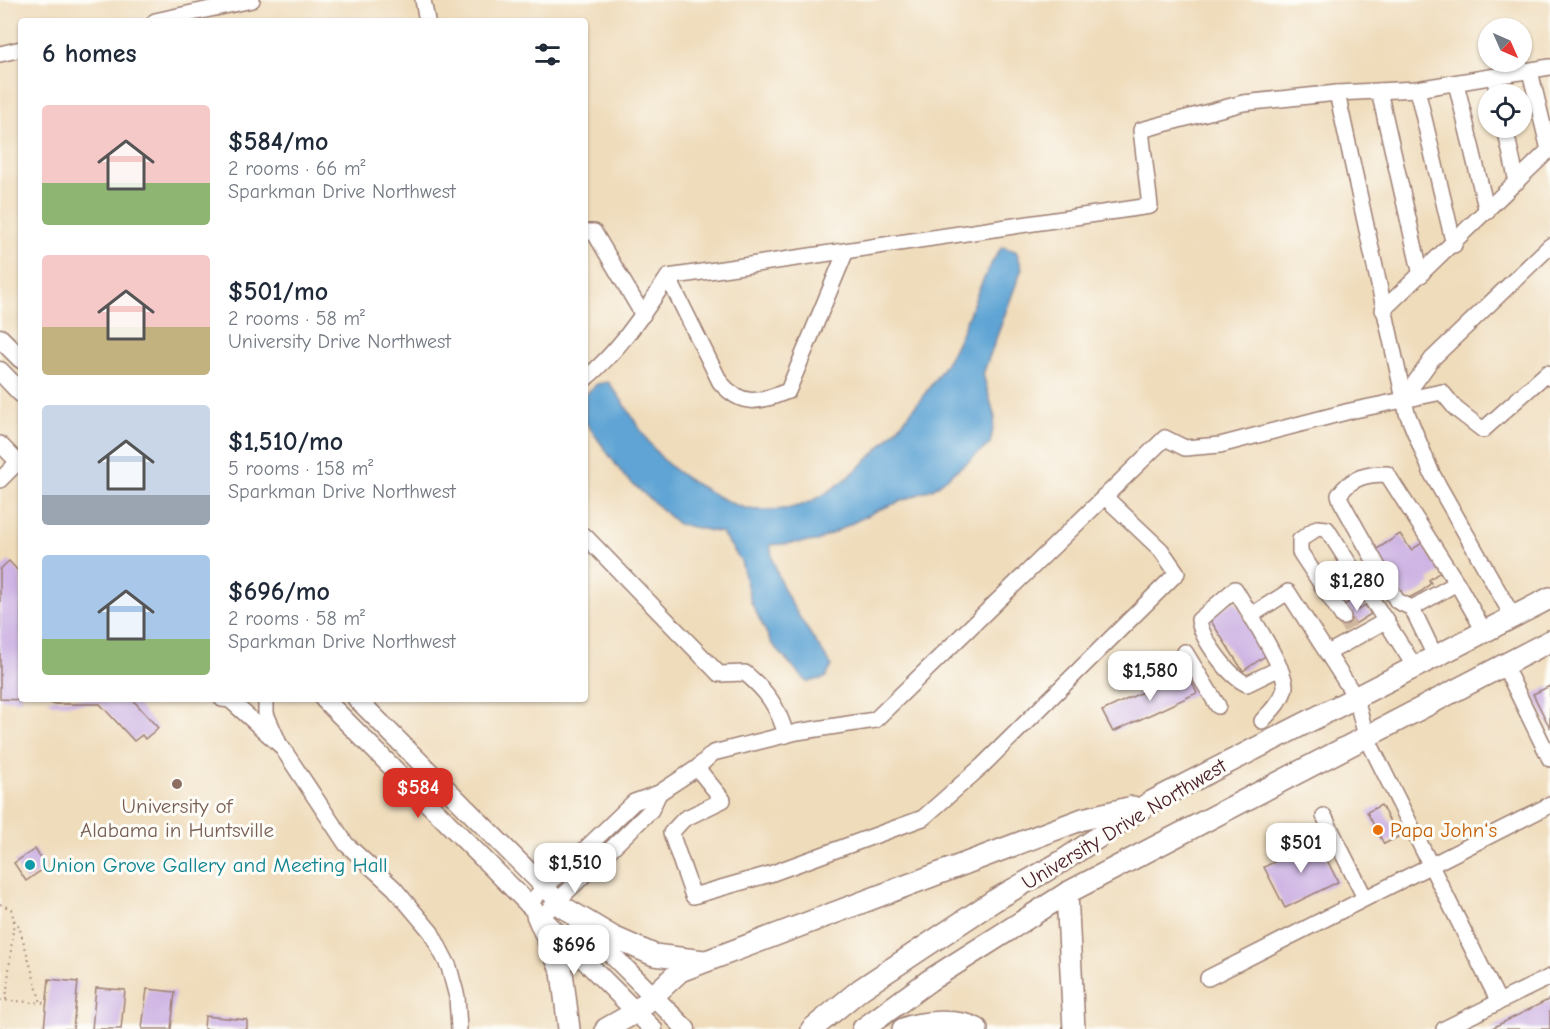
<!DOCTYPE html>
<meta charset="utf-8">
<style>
:root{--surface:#fff;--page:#f6f6f7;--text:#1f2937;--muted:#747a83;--accent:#d93025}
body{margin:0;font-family:"Comic Neue",sans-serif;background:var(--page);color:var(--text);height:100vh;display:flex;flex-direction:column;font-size:22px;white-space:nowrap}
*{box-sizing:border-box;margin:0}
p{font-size:20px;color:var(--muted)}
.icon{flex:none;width:33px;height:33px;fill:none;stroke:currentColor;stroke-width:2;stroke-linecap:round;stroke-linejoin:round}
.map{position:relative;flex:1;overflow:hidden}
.details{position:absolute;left:18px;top:18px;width:570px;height:684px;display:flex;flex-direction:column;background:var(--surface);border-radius:6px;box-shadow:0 2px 4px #0004}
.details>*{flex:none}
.needle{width:39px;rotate:135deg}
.controls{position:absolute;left:1478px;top:18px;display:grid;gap:12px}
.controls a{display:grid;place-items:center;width:54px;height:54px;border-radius:50%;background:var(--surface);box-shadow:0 2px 4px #0004;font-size:30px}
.price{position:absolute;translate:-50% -51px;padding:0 14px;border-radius:12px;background:#fff;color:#222;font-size:20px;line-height:39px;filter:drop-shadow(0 2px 3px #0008)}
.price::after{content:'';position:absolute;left:50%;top:36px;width:18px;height:14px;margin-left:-9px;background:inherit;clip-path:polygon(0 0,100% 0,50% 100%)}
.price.on{background:var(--accent);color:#fff}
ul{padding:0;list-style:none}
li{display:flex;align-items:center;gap:18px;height:150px;padding:0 24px}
li span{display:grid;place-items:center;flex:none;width:168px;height:120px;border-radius:6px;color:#555}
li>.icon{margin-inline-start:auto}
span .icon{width:72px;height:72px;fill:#fffc;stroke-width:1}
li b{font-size:26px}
h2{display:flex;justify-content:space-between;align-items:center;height:72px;padding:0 24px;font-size:26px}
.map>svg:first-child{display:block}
</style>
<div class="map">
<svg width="1550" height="1029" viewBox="0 0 1550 1029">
<rect width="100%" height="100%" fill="#fdfcf7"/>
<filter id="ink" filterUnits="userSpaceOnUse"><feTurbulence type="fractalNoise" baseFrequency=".0167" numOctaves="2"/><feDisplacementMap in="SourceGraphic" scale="12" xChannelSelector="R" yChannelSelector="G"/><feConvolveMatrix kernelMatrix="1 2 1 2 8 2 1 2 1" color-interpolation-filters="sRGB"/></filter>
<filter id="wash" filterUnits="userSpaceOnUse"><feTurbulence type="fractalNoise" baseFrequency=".008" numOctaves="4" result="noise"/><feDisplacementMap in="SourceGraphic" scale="24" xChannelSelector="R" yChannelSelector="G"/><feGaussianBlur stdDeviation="1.35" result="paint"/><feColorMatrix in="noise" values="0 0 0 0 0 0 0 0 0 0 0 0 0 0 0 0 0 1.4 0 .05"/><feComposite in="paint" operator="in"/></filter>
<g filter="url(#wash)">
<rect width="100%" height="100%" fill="#efdcbb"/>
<path fill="#5ea4d4" stroke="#546280" stroke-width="1.5" d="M1002,247l14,4 6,17 -39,106 12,44 -5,26 -56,44 -58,23 -59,30 -47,4c6,44 38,85 62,121l-7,12 -18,4 -35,-38 -21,-42 -10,-41 -19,-28 -44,-9 -54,-48 -39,-55v-26l12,-11 11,-2c23,27 35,60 62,84 15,13 56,37 75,42 12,3 34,2 45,0 56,-9 131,-103 159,-150 21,-36 28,-77 53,-111z"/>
<g id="blocks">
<g fill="#ccb1e3">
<path d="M1400,534l11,16 11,-7 18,29 -11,8 2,3 -9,8 -17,9 -31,-49z"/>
<path d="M9,561l12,13v126l-21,-1v-130z"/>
<path d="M1352,600l6,10 7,-5 6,9 -16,10 -11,-19z"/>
<path d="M1235,601l33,53 -25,17 -34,-53z"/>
<path d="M1187,671l10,22 -84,39 -11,-21z"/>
<path d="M1550,686v42l-17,-34z"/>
<path d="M48,699h84l26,29 -13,11 -3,-4 -8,6 -34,-37h-48z"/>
<path d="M1381,805l17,32 -14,7 -17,-32z"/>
<path d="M1317,840l21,42 -53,26 -21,-41z"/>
<path d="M35,849l11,18 -20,14 -12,-18z"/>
<path d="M49,979l29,3 -5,47h-29z"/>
<path d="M96,988l29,2 -4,39h-29z"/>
<path d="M147,989l28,3 -4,37h-29z"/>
<path d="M1550,999v30h-60z"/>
<path d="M205,1016l42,4v9h-43z"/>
</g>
</g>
</g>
<g filter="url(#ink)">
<use href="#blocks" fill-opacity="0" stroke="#9c7e73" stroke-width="1.5"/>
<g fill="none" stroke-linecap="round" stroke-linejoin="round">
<path stroke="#ceb69e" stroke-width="15" stroke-dasharray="15 8" stroke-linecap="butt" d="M1343,617l7,12"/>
<g stroke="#9c7e73" stroke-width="18">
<g id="minor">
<path d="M423,0l4,21"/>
<path d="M155,21l97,-21"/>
<path d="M0,54l21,-5"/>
<path d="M1530,71l19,79"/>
<path d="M1494,77l4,17"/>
<path d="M1456,83l31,129"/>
<path d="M1417,89l37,156"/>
<path d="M1379,91l42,184"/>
<path d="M1337,93l70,320 25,61 81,143"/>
<path d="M1505,128l12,54"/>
<path d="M585,232h9l49,83"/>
<path d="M668,277l52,105c22,26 39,20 68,9l58,-140"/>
<path d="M1383,310l167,-161"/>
<path d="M585,379c35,-29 58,-65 83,-102l482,-71 -9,-76 102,-27 94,-10 80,-4 133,-22"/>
<path d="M1403,399l29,-40 118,-113"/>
<path d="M0,444l21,21"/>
<path d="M0,480l18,-18"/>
<path d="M585,536l134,138 26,-1c22,18 33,34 41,62"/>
<path d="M1412,608l45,-25"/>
<path d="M1250,616l38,-24 68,106 10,38 133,266 -55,27"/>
<path d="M1343,617l-43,-65v-12l17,-12 10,1 88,138"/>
<path d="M1185,652l33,54"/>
<path d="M1328,653l59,-33"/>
<path d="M1435,656l-23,-48 -15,-7 -56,-100 -2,-6c12,-18 28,-21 48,-21l70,109 27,48"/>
<path d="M1504,665l46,94"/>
<path d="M222,699l8,1 51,46 65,98 48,44 37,44 18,35 8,30 2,32"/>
<path d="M266,699v15l12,27"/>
<path d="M1262,721c8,-9 22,-22 23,-35 0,-19 -39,-78 -50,-97l-36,31c2,18 30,57 48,64l33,-16"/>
<path d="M697,768l26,32 -39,19 -13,14 22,63 77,-22 153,-56 59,-52 195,-193 -16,-23 -57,-54"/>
<path d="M1324,816l41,82"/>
<path d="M527,905l107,-103 25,-9 38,-25 16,-15 84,-21 78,-12 290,-282 20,10 35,-3 130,-34 92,-19 14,17 27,21 64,-57 3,5"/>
<path d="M540,918l111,-108 8,-17"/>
<path d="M1208,978l342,-173"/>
<path d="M1499,1002l51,-25"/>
</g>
</g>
<g stroke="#9c7e73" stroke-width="21">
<g id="major">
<path d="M0,338l21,21"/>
<path d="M0,371l21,22"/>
<path d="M324,699l329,330"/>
<path d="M357,699l329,330"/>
</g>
</g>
<g stroke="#9c7e73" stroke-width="24">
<g id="highway">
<path d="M1067,893l7,136"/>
<path d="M561,906l52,31 41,18 50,6"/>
<path d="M537,915l25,57 7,57"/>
<path d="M606,1029l30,-17 44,-41 403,-152 50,-12"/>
<path d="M812,1029l49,-40 134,-89 66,-38 90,-60 399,-204"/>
<path d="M863,1029l67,-49 137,-87 483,-252"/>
<path d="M903,1029c18,-8 56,-10 74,0"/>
</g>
</g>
<g stroke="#9c7e73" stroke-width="2" stroke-dasharray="1.5 4.5" stroke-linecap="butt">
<path d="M0,904l11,5 3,11 -8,80"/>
<path d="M14,920l5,6 22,77"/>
<path d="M0,1000l46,3"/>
<path d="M0,1028l12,1"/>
</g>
<use href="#minor" stroke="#fff" stroke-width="15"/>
<use href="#major" stroke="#fff" stroke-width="18"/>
<use href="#highway" stroke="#fff" stroke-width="21"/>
</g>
</g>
<circle fill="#8d6e63" stroke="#fdfcf7" stroke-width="2" cx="177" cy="784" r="6"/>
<circle fill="#e8710a" stroke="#fdfcf7" stroke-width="2" cx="1378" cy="830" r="6"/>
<circle fill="#0f9aa8" stroke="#fdfcf7" stroke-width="2" cx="30" cy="865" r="6"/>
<g text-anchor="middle" stroke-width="6" stroke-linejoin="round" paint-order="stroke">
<g font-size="21" fill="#785e54" stroke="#fdfcf7">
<text x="177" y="813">University of<tspan x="177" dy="24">Alabama in Huntsville</tspan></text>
</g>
<g font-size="21" fill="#4a1f2b" stroke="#fdfcf7">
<text transform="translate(1124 824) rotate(-31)" y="7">University Drive Northwest</text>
</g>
<g font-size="21" fill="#c56008" stroke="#fdfcf7" text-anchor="start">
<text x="1390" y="837">Papa John's</text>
</g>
<g font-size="21" fill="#0d838f" stroke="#fdfcf7" text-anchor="start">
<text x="42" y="872">Union Grove Gallery and Meeting Hall</text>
</g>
</g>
</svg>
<div class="controls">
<a><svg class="needle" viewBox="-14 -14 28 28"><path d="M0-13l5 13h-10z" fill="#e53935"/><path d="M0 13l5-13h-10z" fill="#747a83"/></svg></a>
<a><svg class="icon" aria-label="locate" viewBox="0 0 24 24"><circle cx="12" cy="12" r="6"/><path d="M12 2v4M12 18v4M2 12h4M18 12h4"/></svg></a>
</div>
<b class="price" style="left:1357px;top:612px">$1,280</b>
<b class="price" style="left:1150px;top:702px">$1,580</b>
<b class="price on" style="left:418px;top:819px">$584</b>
<b class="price" style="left:1301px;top:874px">$501</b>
<b class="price" style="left:575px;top:894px">$1,510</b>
<b class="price" style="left:574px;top:976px">$696</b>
<section class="details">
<h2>6 homes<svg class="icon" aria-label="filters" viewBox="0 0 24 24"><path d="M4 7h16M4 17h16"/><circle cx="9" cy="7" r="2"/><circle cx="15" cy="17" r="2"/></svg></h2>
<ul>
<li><span style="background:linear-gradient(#f6c9c9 65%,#8fb573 0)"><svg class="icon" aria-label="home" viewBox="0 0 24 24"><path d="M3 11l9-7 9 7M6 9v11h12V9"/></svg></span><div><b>$584/mo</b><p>2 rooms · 66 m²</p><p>Sparkman Drive Northwest</p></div></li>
<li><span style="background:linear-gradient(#f6c9c9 60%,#c2b280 0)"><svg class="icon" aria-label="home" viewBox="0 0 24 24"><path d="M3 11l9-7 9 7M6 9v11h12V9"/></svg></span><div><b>$501/mo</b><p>2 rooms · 58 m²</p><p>University Drive Northwest</p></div></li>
<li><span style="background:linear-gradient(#c9d6e8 75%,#9aa5b1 0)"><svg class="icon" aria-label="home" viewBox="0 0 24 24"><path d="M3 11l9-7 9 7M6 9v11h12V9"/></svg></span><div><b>$1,510/mo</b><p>5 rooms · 158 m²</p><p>Sparkman Drive Northwest</p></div></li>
<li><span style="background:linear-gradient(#a9c7e8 70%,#8fb573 0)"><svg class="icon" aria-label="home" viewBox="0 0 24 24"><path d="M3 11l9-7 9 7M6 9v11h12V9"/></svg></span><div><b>$696/mo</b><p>2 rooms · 58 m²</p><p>Sparkman Drive Northwest</p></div></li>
</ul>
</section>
</div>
